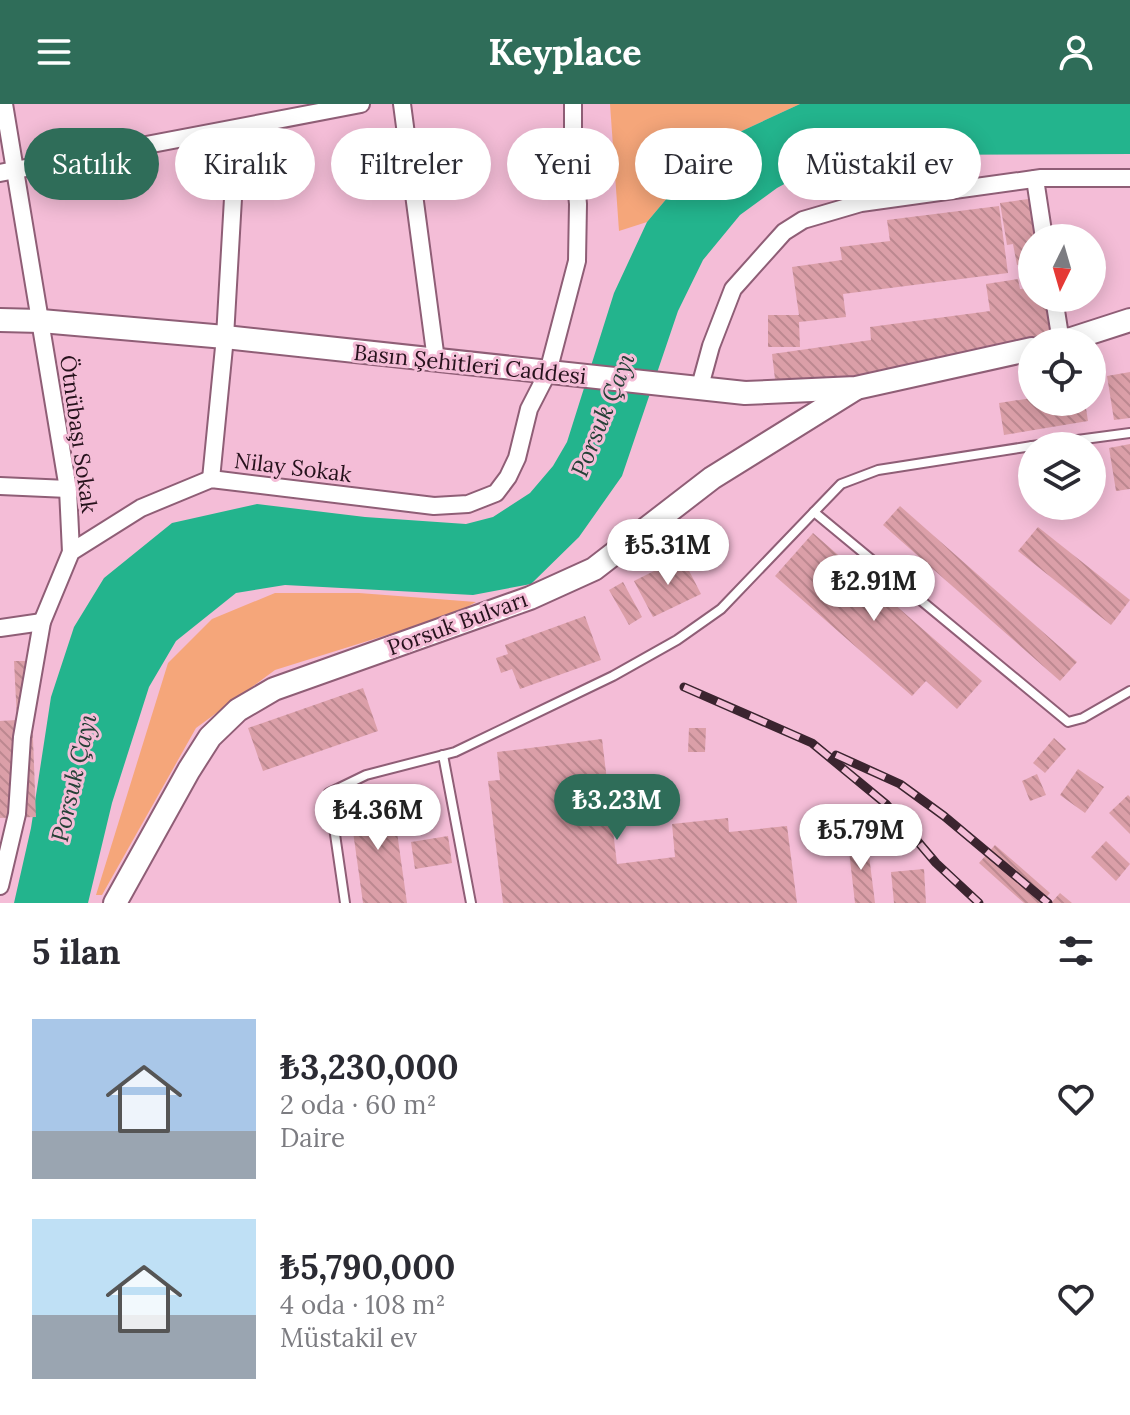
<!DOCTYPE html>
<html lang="tr">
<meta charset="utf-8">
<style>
:root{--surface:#fff;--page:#f2f2f3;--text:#2b2b33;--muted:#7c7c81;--accent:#2f6d59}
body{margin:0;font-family:Lora,serif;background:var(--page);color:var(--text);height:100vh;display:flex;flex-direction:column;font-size:30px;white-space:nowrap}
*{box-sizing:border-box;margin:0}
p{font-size:26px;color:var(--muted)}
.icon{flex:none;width:44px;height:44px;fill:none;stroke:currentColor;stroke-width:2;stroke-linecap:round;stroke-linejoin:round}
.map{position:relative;height:799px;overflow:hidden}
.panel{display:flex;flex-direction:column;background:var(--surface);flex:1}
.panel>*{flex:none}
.banner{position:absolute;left:24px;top:24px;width:1082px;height:72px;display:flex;gap:16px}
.needle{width:52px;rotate:185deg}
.buttons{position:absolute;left:1018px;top:120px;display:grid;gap:16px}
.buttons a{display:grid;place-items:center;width:88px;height:88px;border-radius:50%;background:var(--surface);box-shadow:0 4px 20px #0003;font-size:40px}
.price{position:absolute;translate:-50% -68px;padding:0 18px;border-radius:28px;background:#fff;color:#222;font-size:26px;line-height:52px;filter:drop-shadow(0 2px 4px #0008)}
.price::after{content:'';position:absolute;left:50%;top:48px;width:24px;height:18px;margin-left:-12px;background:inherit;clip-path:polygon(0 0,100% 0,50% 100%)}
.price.current{background:var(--accent);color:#fff}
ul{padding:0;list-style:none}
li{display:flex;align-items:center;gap:24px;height:200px;padding:0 32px}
li span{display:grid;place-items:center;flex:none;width:224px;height:160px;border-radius:0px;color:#555}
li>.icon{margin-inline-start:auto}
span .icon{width:96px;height:96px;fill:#fffc;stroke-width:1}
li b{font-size:34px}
h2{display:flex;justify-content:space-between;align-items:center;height:96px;padding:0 32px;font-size:34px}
.tag{padding:0 28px;border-radius:36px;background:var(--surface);box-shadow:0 4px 20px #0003;font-size:28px;line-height:72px}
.tag.current{background:var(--accent);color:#fff}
header{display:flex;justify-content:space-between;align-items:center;height:104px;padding:0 32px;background:var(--accent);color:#fff;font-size:36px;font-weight:700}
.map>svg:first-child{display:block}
</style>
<header><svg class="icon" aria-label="menu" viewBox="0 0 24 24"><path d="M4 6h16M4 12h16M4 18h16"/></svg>Keyplace<svg class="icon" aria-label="person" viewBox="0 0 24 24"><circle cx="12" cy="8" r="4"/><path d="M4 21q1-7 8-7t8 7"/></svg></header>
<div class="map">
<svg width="1130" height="799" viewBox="0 0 1130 799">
<defs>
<pattern id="building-back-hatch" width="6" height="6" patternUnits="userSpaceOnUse" patternTransform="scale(2)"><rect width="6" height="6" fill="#db9fa8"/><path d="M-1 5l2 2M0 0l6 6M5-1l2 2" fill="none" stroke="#bc8890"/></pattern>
</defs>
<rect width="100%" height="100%" fill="#f4bdd7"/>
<g fill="#f5a67a">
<path d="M610,0h190l-69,32 -37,30 -47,56 -28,9z"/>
<path d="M275,489h84l117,9 -22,12 -179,56 -79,58 -94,167h-6l72,-232 44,-44z"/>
</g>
<path fill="#23b48d" d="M800,0h330v50l-249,1 -69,14 -35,19 -37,27 -37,45 -25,51 -56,165 -43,61 -48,47 -58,11 -188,-10 -49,8 -60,48 -27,46 -37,116 -24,100h-74l17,-75 20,-131 23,-70 30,-49 68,-55 85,-19 108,13 101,7 27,-7 37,-24 23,-27 14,-24 47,-149 33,-71 47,-56 37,-30z"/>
<g fill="url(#building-back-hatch)">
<path d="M1042,93l7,41h-17v24l-15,3 -4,-21 -6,1 -7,-42z"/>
<path d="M999,102l9,67 -165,21 3,23 -47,5 1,25h-32v-32h31l-7,-48 50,-7 -2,-13 50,-6 -3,-21z"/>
<path d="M1018,175l2,10 12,-1v10h32l6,44h-38l-255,54 -5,-42 99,-14 -1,-13 120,-16 -4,-27z"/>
<path d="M1130,268v46l-16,2 -7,-44z"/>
<path d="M1032,294v4h53l3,19 -84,14 -5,-32z"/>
<path d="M1130,340v45l-14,2 -7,-43z"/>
<path d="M900,402l177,156 -17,19 -177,-156z"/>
<path d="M1038,423l92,73 -19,25 -93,-74z"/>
<path d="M813,429l169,148 -25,28 -31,-28 -14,15 -137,-120z"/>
<path d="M682,453l19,37 -48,23 -19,-36z"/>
<path d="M623,478l19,35 -13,8 -20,-35z"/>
<path d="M585,512l16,44 -81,29 -8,-20 -11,4 -5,-15 12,-4 -3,-9z"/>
<path d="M14,557h16l6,156 -36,1v-97l17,-1z"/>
<path d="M363,584l15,43 -115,40 -15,-43z"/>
<path d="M689,624h17l-1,24h-17z"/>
<path d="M1054,634l12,11 -21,24 -12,-10z"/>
<path d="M602,635l15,125 58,-7 -3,-33 56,-6 1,14 58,-6 10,77h-294l-15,-122 12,-1 -3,-28z"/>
<path d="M1078,665l26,18 -19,26 -25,-18z"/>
<path d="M1037,670l9,21 -16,6 -8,-20z"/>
<path d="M1128,691l2,2v37l-21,-21z"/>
<path d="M392,693l15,106h-44l-14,-100z"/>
<path d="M448,732l4,27 -37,6 -4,-27z"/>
<path d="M867,736l8,63h-20l-7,-61z"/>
<path d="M1106,737l24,23 -14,17 -25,-24z"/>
<path d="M995,741l55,48 -9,10h-17l-45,-40z"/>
<path d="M924,765l2,34h-32l-3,-31z"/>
<path d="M1060,789l12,10h-21z"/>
</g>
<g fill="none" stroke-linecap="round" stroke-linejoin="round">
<g stroke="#8f5e76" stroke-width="12">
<g id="service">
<path d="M1032,342l98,-13"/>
<path d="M814,408l27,-28 37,-14 154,-24"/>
<path d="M443,651l28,148"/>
<path d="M345,799l-16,-110 37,-18 89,-23 158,-76 64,-36 44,-31 93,-97 254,210 15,-4 47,-27"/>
</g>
</g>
<g stroke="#8f5e76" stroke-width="20">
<g id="minor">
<path d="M4,0l64,385 3,63"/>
<path d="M402,0l34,256"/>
<path d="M0,69l361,-69"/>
<path d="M1035,75l9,59"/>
<path d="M1054,194l7,44"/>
<path d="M699,286l12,-44 22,-57 51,-57 19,-12 58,-17 180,-25h89"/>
<path d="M211,375l14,-142 12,-208"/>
<path d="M0,382l68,3"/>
<path d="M0,524l42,-6"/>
<path d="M0,782l17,-72 5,-77 20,-115 29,-70 70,-44 70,-29 223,27 34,-2 28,-11 12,-16 9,-19 12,-49 19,-37 29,-111 1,-57 -5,-52v-48"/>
</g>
</g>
<g stroke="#8f5e76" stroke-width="26">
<g id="secondary">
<path d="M0,216l41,1 184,16 520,56 111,-5 176,-39"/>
<path d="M1062,238l68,-22"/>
<path d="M115,799l74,-133 21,-33 28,-27 36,-21 256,-91 64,-29 118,-91 143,-89"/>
</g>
</g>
<use href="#service" stroke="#fff" stroke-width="8"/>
<use href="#minor" stroke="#fff" stroke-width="16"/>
<use href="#secondary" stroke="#fff" stroke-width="22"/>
<g stroke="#3b242f" stroke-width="9">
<g id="rail">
<path d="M684,583l128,56 74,61 50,59 43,40"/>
<path d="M836,651l64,29 44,32 104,87"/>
</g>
</g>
<use href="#rail" stroke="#f4bdd7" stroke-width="6" stroke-dasharray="18" stroke-linecap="butt"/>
</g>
<g text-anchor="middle" stroke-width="6" stroke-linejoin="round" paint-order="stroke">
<g font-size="22" fill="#26121c" stroke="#f4bdd7">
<text transform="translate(470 260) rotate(6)" y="8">Basın Şehitleri Caddesi</text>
<text transform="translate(79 330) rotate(82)" y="8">Ötnübaşı Sokak</text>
<text transform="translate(293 363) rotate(7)" y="8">Nilay Sokak</text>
<text transform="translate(457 519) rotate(-20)" y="8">Porsuk Bulvarı</text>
</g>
<g font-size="24" font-style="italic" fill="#254137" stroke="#f4bdd7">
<text transform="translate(603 311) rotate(-68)" y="8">Porsuk Çayı</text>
<text transform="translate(74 674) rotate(-77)" y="8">Porsuk Çayı</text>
</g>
</g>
</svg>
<div class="buttons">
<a><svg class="needle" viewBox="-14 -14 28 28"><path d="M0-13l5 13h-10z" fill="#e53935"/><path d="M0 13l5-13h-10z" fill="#7c7c81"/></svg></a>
<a><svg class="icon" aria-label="locate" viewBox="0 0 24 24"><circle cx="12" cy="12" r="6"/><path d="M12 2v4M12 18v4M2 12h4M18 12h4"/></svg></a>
<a><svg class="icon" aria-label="layers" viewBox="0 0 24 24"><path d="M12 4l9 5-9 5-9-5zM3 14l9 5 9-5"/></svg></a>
</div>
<b class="price" style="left:668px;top:483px">₺5.31M</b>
<b class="price" style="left:874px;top:519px">₺2.91M</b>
<b class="price current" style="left:617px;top:738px">₺3.23M</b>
<b class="price" style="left:378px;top:748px">₺4.36M</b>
<b class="price" style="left:861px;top:768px">₺5.79M</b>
<div class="banner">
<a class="tag current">Satılık</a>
<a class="tag">Kiralık</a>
<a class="tag">Filtreler</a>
<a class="tag">Yeni</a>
<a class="tag">Daire</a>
<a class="tag">Müstakil ev</a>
</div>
</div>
<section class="panel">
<h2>5 ilan<svg class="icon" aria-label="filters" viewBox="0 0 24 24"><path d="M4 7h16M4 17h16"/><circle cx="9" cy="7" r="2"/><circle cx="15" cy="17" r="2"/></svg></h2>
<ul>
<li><span style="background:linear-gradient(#a9c7e8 70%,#9aa5b1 0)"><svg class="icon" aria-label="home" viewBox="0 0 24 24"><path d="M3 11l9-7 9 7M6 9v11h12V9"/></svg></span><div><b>₺3,230,000</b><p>2 oda · 60 m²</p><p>Daire</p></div><svg class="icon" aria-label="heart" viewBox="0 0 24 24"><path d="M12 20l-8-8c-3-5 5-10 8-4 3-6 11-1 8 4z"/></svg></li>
<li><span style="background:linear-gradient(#bfe0f5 60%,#9aa5b1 0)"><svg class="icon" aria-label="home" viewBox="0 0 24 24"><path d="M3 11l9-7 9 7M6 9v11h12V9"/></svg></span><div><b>₺5,790,000</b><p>4 oda · 108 m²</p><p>Müstakil ev</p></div><svg class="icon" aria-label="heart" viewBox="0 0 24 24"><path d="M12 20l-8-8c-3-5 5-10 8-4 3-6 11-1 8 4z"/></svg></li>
</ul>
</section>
